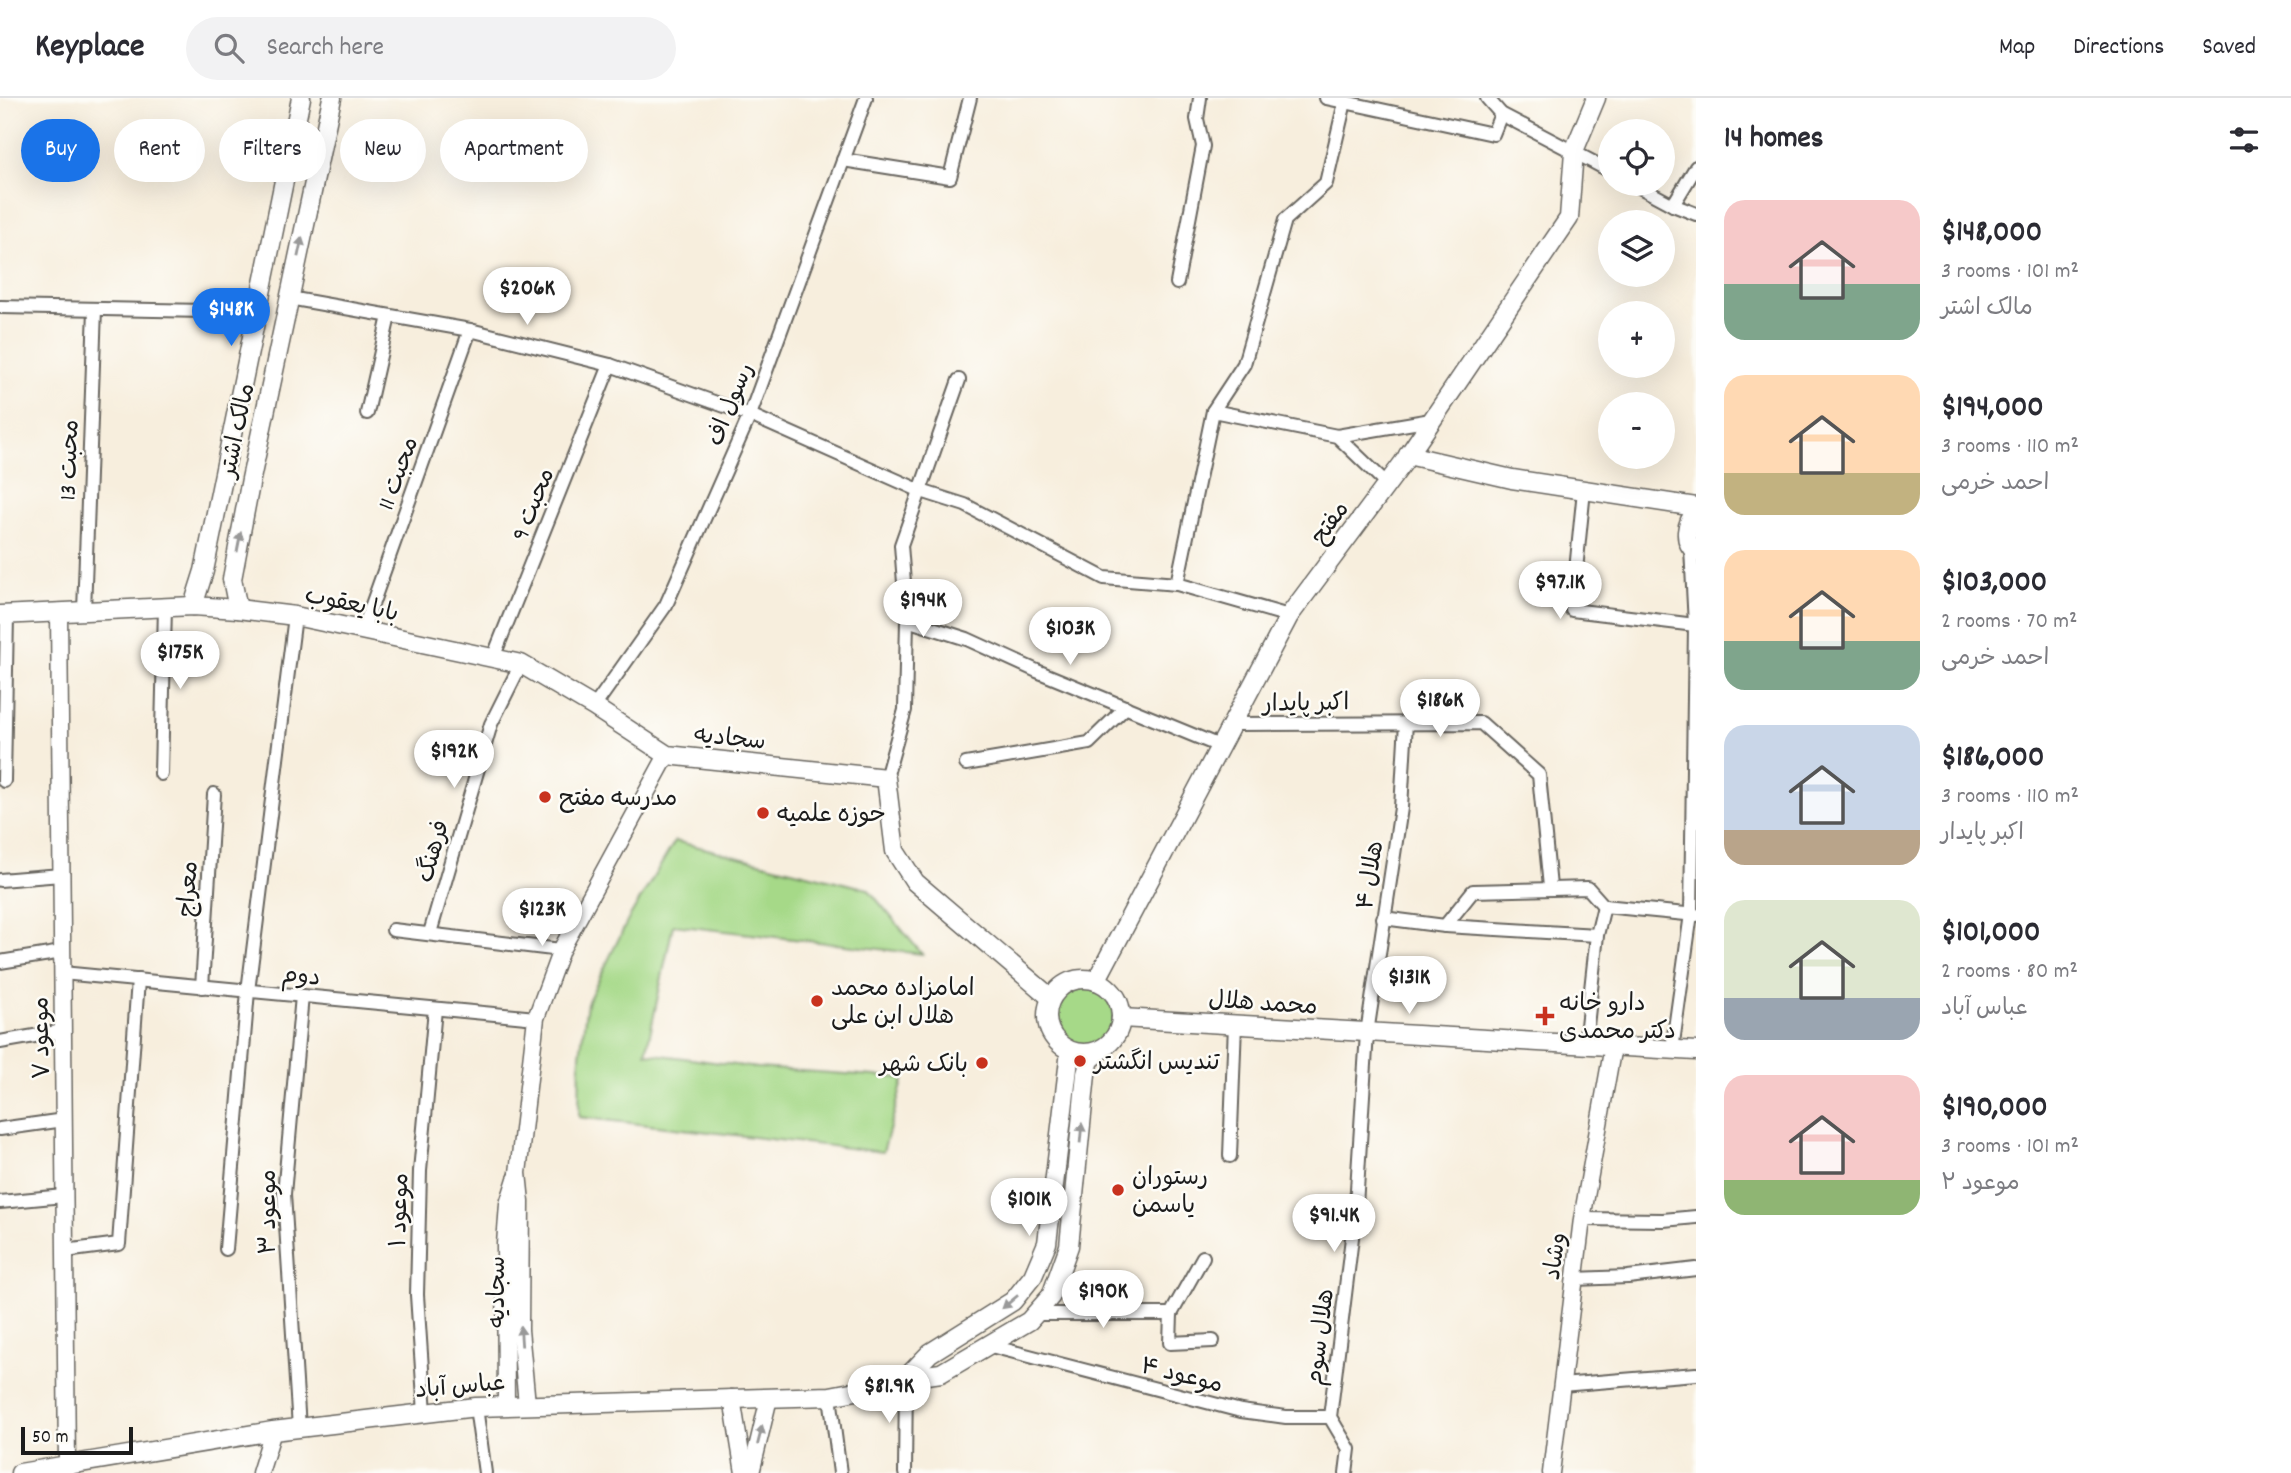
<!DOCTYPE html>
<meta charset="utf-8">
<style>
:root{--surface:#fff;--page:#f2f2f3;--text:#2b2b33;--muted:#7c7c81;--line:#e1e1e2;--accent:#1a73e8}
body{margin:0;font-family:Dekko,"Playpen Sans Arabic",sans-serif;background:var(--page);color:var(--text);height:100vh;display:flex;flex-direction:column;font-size:26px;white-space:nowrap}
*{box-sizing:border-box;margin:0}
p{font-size:23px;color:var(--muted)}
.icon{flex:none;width:38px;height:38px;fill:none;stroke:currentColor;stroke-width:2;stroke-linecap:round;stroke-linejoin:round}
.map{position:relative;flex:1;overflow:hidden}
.details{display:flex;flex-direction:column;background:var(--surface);width:595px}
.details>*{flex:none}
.guide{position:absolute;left:21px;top:21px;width:665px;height:63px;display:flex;gap:14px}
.buttons{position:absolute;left:1598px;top:21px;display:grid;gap:14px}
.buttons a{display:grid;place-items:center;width:77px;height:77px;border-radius:50%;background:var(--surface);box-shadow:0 7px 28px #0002;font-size:35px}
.scale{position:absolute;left:21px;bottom:18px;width:112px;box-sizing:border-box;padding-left:7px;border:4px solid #1c1c1c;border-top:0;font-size:19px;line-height:24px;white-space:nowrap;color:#1c1c1c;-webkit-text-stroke:5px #fdfcf7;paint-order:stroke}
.price{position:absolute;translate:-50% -60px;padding:0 16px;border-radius:24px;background:#fff;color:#222;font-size:23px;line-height:46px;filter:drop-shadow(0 2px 4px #0008)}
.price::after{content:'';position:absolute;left:50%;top:42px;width:21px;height:16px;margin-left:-10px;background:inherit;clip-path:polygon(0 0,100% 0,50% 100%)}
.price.active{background:var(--accent);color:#fff}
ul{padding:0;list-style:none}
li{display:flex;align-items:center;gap:21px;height:175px;padding:0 28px}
li span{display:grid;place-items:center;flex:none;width:196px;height:140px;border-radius:21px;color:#555}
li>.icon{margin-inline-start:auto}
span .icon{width:84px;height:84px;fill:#fffc;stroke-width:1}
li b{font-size:30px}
h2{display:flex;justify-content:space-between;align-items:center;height:84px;padding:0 28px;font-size:30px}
.tag{padding:0 24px;border-radius:32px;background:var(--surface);box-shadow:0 7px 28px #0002;font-size:24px;line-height:63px}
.tag.active{background:var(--accent);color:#fff}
header{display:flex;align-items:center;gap:42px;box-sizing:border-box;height:98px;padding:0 35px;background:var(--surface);border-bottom:2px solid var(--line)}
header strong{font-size:33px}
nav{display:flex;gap:38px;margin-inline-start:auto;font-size:24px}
.search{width:490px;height:63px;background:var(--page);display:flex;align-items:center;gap:18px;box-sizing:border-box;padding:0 24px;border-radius:38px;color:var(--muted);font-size:26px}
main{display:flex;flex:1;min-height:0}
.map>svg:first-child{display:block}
</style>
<header>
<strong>Keyplace</strong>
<div class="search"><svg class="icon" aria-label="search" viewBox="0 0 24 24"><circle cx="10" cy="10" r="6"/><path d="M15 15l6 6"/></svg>Search here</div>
<nav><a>Map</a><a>Directions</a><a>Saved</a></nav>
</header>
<main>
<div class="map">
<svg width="1696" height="1375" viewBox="0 0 1696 1375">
<rect width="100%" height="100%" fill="#fdfcf7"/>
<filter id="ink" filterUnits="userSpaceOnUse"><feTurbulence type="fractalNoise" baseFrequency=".0143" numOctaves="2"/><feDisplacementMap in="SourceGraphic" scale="14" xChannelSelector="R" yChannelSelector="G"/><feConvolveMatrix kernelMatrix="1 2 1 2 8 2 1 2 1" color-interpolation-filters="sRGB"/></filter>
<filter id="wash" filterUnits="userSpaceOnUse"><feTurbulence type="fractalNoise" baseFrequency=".00686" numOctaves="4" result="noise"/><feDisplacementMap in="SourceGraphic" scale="28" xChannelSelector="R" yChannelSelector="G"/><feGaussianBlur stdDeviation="1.57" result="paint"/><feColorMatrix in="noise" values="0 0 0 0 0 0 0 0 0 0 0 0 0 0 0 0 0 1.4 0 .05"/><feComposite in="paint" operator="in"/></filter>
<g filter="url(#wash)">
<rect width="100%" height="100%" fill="#f7eedd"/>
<g fill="#a6d988" stroke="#617a52" stroke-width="2">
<path d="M675,743l193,48 54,65 -249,-29 -27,128 112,15 146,10 -21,74 -304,-35 1,-62 7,-52 41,-83z"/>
<circle cx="1083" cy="917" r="31"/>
</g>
</g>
<g filter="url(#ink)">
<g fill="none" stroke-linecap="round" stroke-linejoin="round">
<g stroke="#696660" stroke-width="16">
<g id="minor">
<path d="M1326,0l167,36 8,-20"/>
<path d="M1487,0l14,16 109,57"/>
<path d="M843,62l107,17 20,-79"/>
<path d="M1634,86l39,21 23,9"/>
<path d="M1673,107l23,-38"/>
<path d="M1177,185l26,-137 -6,-27 3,-21"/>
<path d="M289,200l181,32 140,35 140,50 171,76 44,14 139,73 73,6 112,32"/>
<path d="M0,209l257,5"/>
<path d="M1213,313l124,25 50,48"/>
<path d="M367,315l22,-97"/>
<path d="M1337,338l94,-16"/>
<path d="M1584,392l-12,120 123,15"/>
<path d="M1177,486l36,-173 31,-47 41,-144 41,-37 19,-81"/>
<path d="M84,513l11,-302"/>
<path d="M907,522l60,19 70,32 185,76"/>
<path d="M363,532l107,-300"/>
<path d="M493,560l117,-293"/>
<path d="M594,609l72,-102 84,-190 116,-317"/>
<path d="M1234,626l247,-1 58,52 11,112"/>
<path d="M966,666l123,-21 37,-36"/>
<path d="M161,676l4,-167"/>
<path d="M886,680l19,-68 2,-90 -6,-75 58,-165"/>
<path d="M4,683l3,-166"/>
<path d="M0,782l61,-5"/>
<path d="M1383,820l62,8 152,9"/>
<path d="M1445,828l28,-35 115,-3 16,18 92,9"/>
<path d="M393,832l168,20"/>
<path d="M430,835l61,-209 30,-60"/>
<path d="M0,864l62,-10"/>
<path d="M62,875l474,45"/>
<path d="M202,889l12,-193"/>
<path d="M0,944l63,-11"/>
<path d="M1585,946l12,-109 7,-29"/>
<path d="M1672,952l19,-136 4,-289 -4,-77"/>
<path d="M0,1031l64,-9"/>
<path d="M1230,1058l5,-132"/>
<path d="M0,1104l64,-6"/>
<path d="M1582,1121l81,1 33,-3"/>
<path d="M226,1151l22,-258 47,-375"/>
<path d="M65,1153l54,-7 19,-264"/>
<path d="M1203,1159l-32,57 -1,29 43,-2"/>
<path d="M1574,1181l54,-2 68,-8"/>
<path d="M1035,1216h136"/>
<path d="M991,1248l250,65 45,6h44"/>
<path d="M1561,1287l135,-11"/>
<path d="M830,1298l10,77"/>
<path d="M476,1309l9,66"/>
<path d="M425,1315l-8,-118 3,-124 15,-162"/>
<path d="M299,1330l-15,-234 18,-198"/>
<path d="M905,1375l1,-95"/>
<path d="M1346,1375l3,-24 -19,-32 26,-212 11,-172 34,-225 5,-86"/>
</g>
</g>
<g stroke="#696660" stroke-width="19">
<g id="tertiary">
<path d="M59,515l8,851"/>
<path d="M732,1300l12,75"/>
<path d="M527,1306l-7,-74 1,-128 -3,-29 18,-155 25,-68 106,-195"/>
<path d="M506,1308l-1,-162 3,-40 8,-25"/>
<path d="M260,1375l13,-42"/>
<path d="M751,1375l18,-75"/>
<path d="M1551,1375l31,-254 31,-173"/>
</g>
</g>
<g stroke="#696660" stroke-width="21">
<g id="secondary">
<path d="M1408,357l104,24 184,28"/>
<path d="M1696,413c-10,12 -14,30 0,41"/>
<path d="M193,508l11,-35 97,-473"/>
<path d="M238,511l-6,-30 19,-100 81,-381"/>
<path d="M0,517l193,-9 45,3 57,7 226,48 73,43 73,48 219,23 9,73 20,31 136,116"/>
<circle cx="1084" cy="918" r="37"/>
<path d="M1096,883l193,-365 114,-153 166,-245 5,-67 22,-53"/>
<path d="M1121,920l575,33"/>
<path d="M906,1280l24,-25 83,-52 20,-25 14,-33 23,-192"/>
<path d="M20,1375l253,-42 203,-24 354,-11 26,-5 50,-13 35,-5 88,-52 22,-25 18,-50 17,-172 4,-14 14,-12"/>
</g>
</g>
<use href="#minor" stroke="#fff" stroke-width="12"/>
<use href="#tertiary" stroke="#fff" stroke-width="16"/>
<use href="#secondary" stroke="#fff" stroke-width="18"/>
</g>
<defs><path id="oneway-solid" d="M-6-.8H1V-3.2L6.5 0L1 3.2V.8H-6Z" transform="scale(1.75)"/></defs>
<g fill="#999">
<use href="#oneway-solid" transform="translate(300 149) rotate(-78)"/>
<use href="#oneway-solid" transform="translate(239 444) rotate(-79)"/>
<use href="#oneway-solid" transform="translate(1081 1035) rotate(-85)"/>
<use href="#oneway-solid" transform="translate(1010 1204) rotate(140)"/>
<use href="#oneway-solid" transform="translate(521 1238) rotate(-94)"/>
<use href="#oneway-solid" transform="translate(760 1337) rotate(-76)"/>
</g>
</g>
<g fill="#c8321e" stroke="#fdfcf7" stroke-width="2.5">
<circle cx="545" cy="699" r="7"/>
<circle cx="763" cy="715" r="7"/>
<circle cx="817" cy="903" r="7"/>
<path d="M1541.5 907.5h7v7h7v7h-7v7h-7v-7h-7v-7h7z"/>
<circle cx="1080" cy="963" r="7"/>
<circle cx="982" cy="965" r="7"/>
<circle cx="1118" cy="1092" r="7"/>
</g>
<g text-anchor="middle" stroke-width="5" stroke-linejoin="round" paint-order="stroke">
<g font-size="24" fill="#1c1c1c" stroke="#fdfcf7">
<text transform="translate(729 306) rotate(-68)" y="8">رسول اف</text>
<text transform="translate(236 332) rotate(-78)" y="8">مالک اشتر</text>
<text transform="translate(68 362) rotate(-88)" y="8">محبت 13</text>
<text transform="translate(397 375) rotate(-70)" y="8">محبت 11</text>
<text transform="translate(532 406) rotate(-68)" y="8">محبت 9</text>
<text transform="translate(1329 424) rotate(-54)" y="8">مفتح</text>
<text transform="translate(352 505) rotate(12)" y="8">بابا یعقوب</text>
<text transform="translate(1306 604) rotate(-1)" y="8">اکبر پایدار</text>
<text transform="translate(730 639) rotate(6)" y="8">سجادیه</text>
<text transform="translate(432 753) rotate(-74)" y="8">فرهنگ</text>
<text transform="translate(1369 777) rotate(-81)" y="8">هلال ۴</text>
<text transform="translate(187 791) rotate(-86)" y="8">معراج</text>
<text transform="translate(301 877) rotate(5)" y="8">دوم</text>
<text transform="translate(1263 904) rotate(4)" y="8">محمد هلال</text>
<text transform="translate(40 940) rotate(-91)" y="8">موعود ۷</text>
<text transform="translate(398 1112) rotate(-88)" y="8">موعود ۱</text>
<text transform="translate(267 1114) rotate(-90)" y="8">موعود ۳</text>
<text transform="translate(1554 1158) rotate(-82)" y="8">وشاد</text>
<text transform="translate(496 1194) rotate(-90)" y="8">سجادیه</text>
<text transform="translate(1319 1239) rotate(-83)" y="8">هلال سوم</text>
<text transform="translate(1182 1276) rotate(14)" y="8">موعود ۴</text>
<text transform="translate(460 1287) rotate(-5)" y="8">عباس آباد</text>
</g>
<g font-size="24" fill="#1c1c1c" stroke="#fdfcf7" text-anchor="start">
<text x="559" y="707">مدرسه مفتح</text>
<text x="777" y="723">حوزه علمیه</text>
<text x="831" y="897">امامزاده محمد<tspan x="831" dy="28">هلال ابن علی</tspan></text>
<text x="1559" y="912">دارو خانه<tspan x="1559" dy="28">دکتر محمدی</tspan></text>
<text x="1094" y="971">تندیس انگشتر</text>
<text x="968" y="973" text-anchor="end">بانک شهر</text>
<text x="1132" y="1086">رستوران<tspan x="1132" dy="28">یاسمن</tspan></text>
</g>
</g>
</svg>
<div class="buttons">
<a><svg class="icon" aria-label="locate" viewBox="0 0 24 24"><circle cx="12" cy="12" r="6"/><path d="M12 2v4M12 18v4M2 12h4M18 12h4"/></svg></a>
<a><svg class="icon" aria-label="layers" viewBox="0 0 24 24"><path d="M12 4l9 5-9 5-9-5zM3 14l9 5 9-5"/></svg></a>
<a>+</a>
<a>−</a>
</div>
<div class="scale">50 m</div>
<b class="price" style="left:527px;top:229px">$206K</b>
<b class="price active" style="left:231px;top:250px">$148K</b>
<b class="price" style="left:1560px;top:523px">$97.1K</b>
<b class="price" style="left:923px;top:541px">$194K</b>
<b class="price" style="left:1070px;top:569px">$103K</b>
<b class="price" style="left:180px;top:593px">$175K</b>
<b class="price" style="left:1440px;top:641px">$186K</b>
<b class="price" style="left:454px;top:692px">$192K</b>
<b class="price" style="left:542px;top:850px">$123K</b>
<b class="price" style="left:1409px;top:918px">$131K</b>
<b class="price" style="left:1029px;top:1140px">$101K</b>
<b class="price" style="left:1334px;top:1156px">$91.4K</b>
<b class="price" style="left:1103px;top:1232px">$190K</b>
<b class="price" style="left:889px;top:1327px">$81.9K</b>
<div class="guide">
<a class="tag active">Buy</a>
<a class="tag">Rent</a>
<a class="tag">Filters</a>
<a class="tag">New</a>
<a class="tag">Apartment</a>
</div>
</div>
<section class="details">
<h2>14 homes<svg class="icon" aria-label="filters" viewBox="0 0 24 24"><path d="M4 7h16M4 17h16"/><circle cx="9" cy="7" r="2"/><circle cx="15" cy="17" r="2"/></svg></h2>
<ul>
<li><span style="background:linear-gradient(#f6c9c9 60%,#7fa58c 0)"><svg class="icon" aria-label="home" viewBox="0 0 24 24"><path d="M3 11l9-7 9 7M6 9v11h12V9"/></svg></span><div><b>$148,000</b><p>3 rooms · 101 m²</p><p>مالک اشتر</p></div></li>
<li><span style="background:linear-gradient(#ffd9b3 70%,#c2b280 0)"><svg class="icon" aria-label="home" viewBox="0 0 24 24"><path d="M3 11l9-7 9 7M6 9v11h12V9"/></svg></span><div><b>$194,000</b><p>3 rooms · 110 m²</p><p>احمد خرمی</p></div></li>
<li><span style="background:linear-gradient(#ffd9b3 65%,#7fa58c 0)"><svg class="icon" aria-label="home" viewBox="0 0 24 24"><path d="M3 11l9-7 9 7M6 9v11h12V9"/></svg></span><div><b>$103,000</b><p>2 rooms · 70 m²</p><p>احمد خرمی</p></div></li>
<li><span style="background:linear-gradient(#c9d6e8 75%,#b9a48a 0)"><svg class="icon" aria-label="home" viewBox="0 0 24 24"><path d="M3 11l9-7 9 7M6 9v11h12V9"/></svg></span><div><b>$186,000</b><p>3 rooms · 110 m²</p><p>اکبر پایدار</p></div></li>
<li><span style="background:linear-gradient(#dfe7d0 70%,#9aa5b1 0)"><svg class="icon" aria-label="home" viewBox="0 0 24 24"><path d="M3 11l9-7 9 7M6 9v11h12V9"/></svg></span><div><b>$101,000</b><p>2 rooms · 80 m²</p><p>عباس آباد</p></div></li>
<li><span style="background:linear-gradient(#f6c9c9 75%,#8fb573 0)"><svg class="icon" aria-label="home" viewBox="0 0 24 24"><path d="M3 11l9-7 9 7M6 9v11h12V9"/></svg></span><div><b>$190,000</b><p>3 rooms · 101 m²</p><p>موعود ۲</p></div></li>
</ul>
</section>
</main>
